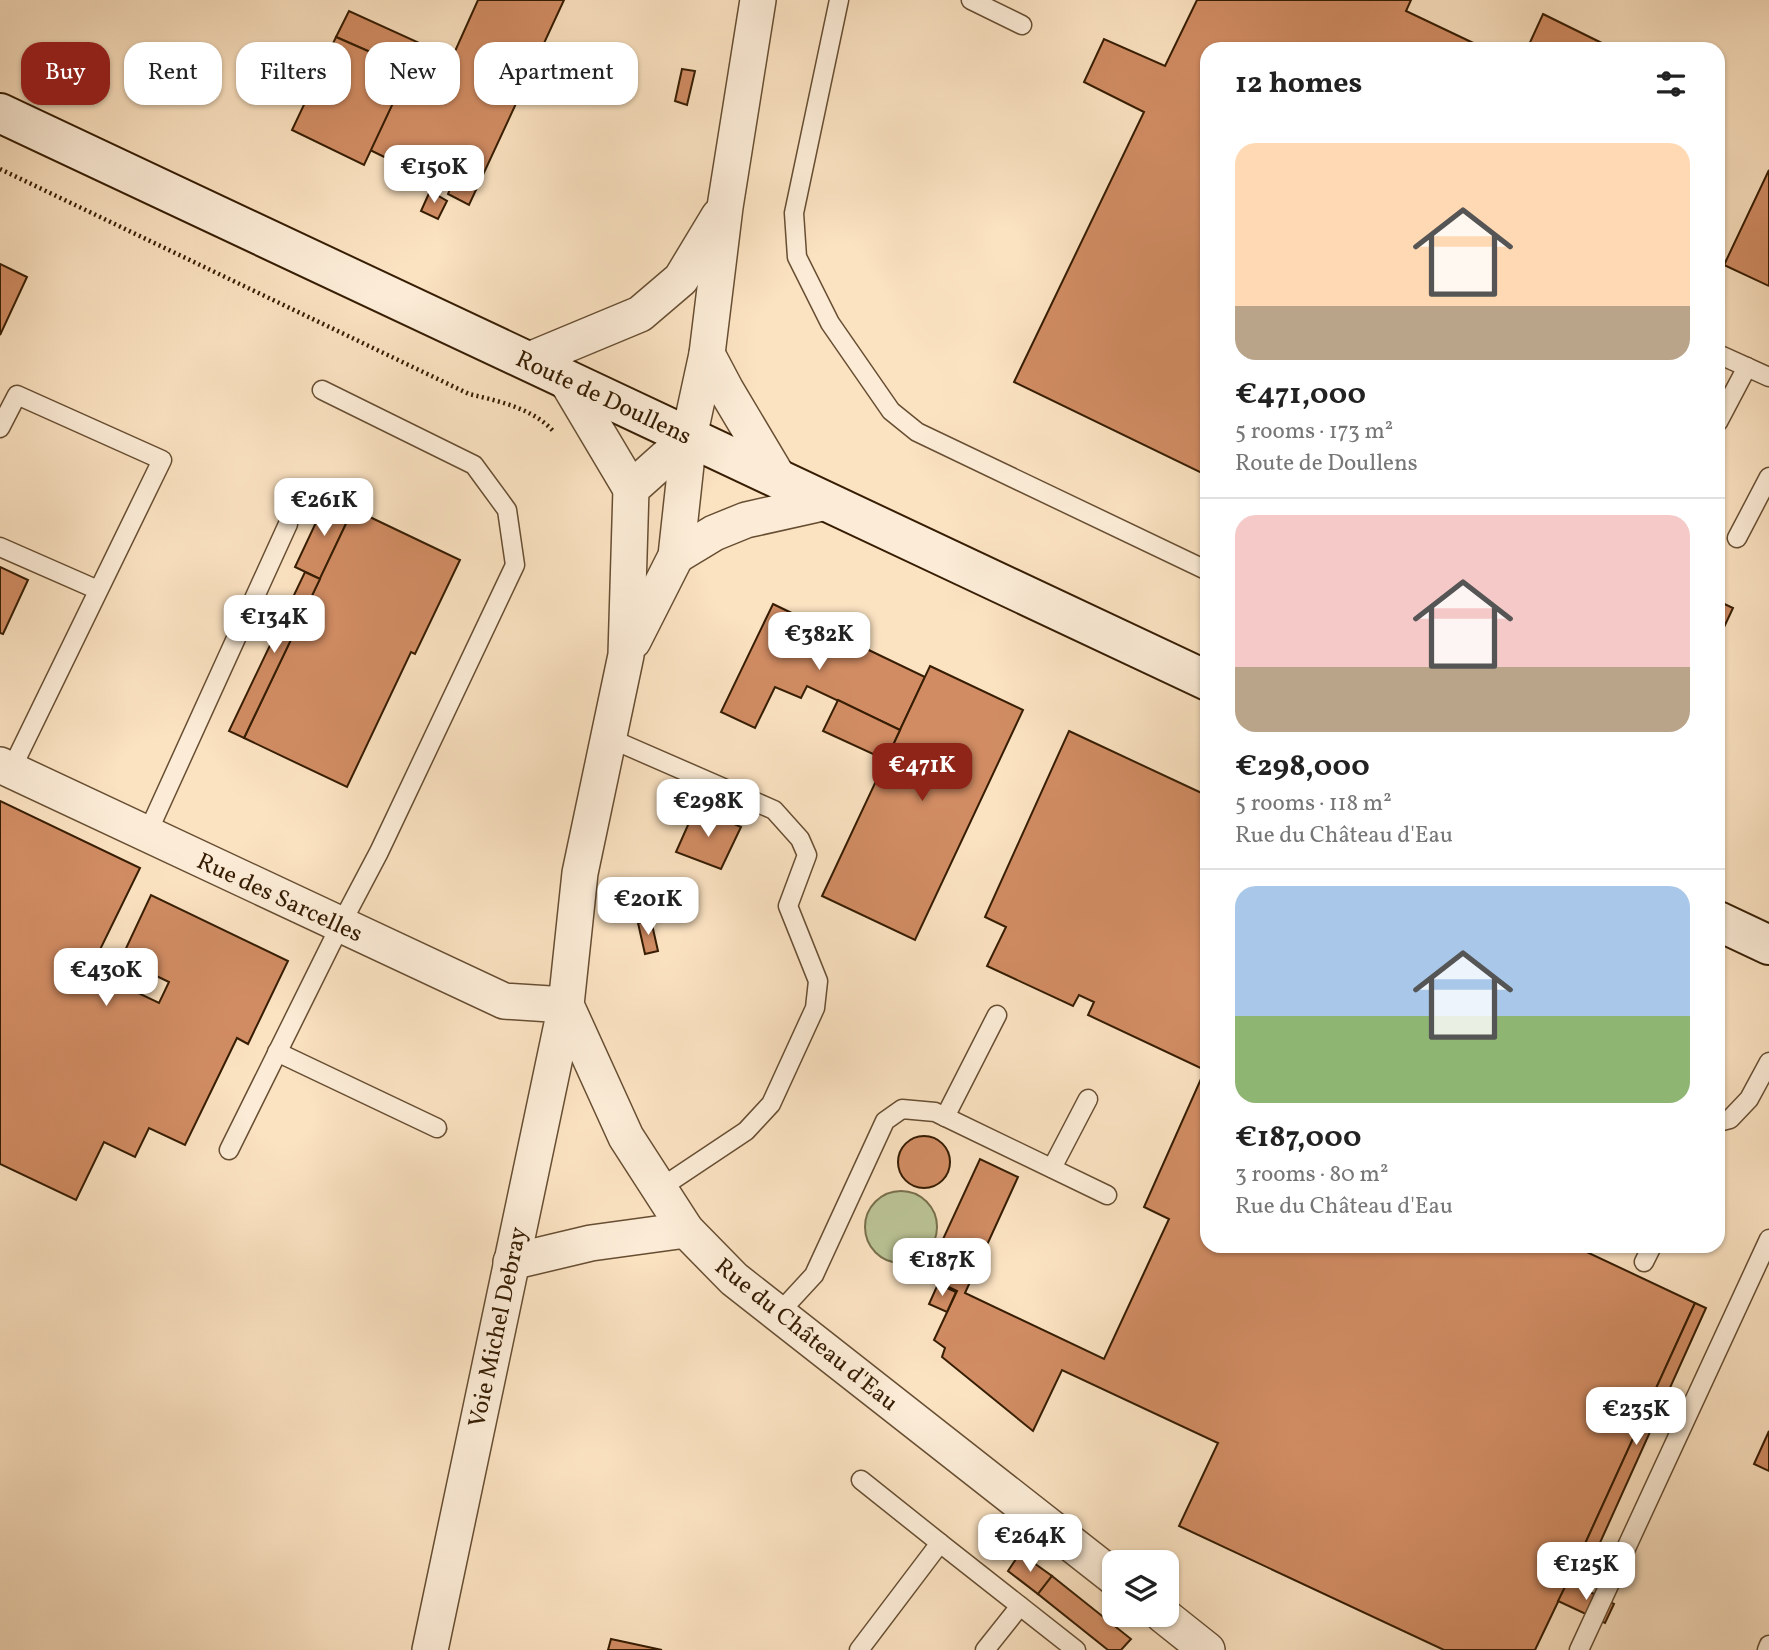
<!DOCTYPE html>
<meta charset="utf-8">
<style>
:root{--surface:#fff;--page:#f2f2f2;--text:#222;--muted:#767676;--line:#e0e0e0;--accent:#8f2418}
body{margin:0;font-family:Vollkorn,serif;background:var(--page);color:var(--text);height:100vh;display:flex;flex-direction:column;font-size:26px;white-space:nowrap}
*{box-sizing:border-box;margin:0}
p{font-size:23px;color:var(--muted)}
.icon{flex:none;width:38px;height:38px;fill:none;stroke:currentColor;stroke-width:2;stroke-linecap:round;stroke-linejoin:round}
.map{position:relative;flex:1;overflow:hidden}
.drawer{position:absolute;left:1200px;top:42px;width:525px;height:1211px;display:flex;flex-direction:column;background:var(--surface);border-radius:21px;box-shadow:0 2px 5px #0004}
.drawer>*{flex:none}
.hud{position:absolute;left:21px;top:42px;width:665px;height:63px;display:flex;gap:14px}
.controls{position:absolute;left:1102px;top:1550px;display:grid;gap:14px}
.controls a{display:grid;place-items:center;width:77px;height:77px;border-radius:14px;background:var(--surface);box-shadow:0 2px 5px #0004;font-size:35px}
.price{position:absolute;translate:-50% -60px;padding:0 16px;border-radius:14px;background:#fff;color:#222;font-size:23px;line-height:46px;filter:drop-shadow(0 2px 4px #0008)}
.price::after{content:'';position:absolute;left:50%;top:42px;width:21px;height:16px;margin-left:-10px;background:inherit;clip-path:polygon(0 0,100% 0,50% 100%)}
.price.active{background:var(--accent);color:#fff}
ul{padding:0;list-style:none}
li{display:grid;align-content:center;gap:14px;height:371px;padding:0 35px}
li+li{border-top:2px solid var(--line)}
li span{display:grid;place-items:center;height:217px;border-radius:21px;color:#555}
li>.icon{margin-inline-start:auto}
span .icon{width:126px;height:126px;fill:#fffc;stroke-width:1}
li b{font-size:30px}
h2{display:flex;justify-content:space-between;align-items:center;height:84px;padding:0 35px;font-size:30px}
.chip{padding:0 24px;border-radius:21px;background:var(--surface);box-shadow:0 2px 5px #0004;font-size:24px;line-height:63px}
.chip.active{background:var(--accent);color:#fff}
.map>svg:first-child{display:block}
</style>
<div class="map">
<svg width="1769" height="1650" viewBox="0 0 1769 1650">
<rect width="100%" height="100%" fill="#fbe2c1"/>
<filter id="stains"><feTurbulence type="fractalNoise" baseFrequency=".00286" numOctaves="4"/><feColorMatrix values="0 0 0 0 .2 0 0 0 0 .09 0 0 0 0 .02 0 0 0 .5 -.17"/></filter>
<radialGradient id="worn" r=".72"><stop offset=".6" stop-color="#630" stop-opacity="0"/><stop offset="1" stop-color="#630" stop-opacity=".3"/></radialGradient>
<circle fill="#bbc496" stroke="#78704c" stroke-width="2" cx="901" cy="1227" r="36"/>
<g fill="#d18c63" stroke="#361d03" stroke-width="2">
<path d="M478,0h86l-95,205 -21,-11 2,-5 -80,-39 39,-81 -73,-32 13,-26 103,47z"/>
<path d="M1197,0h214l-5,11 80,38h-278v427l-194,-94 130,-270 -60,-30 20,-43 61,27z"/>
<path d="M1543,14l71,35h-87z"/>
<path d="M336,37l73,32 -45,96 -72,-35z"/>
<path d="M682,69l13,2 -8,34 -12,-4z"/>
<path d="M1769,170v116l-45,-21z"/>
<path d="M430,191l17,10 -9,18 -17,-8z"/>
<path d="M0,264l27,13 -27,58z"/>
<path d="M328,497l25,12 -33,70 -25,-12z"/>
<path d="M353,509l107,51 -45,94 -4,-2 -64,135 -103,-49z"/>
<path d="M0,567l28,13 -25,54 -3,-1z"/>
<path d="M305,572l15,7 -76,159 -15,-7z"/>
<path d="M1718,601l15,7 -15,32z"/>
<path d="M773,604l152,73 -25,53 -93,-44 -6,12 -26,-11 -20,41 -34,-16z"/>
<path d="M930,666l93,44 -108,230 -93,-44z"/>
<path d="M838,700l62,30 -14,30 -63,-29z"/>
<path d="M1069,731l139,65v450h366l121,57 -127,278 -33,69h-91l-265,-124 39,-83 -156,-73 -29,61 -91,-74 3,-9 -11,-8 23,-49 -31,-15 54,-117 38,18 -53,116 139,66 65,-140 -25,-12 61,-137 -117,-55 6,-13 -15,-7 -6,11 -86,-40 19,-39 -21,-10z"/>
<path d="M0,801l140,67 -50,102 69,33 10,-21 -48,-23 30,-64 137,66 -40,83 -11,-6 -52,107 -36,-17 -14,29 -31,-15 -28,58 -76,-36z"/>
<path d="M696,807l45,20 -20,42 -45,-17z"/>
<path d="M651,920l7,31 -13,3 -7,-31z"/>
<circle cx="924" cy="1162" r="26"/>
<path d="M938,1284l18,8 -9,20 -18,-8z"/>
<path d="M1695,1303l11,5 -126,279 -12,-6z"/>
<path d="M1769,1431v40l-15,-7z"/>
<path d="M994,1539l13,10 -7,9 -13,-11z"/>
<path d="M1020,1553l32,23 -14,18 -30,-23z"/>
<path d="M1052,1576l79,63 -10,11h-13l-70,-56z"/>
<path d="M1568,1581l46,23 -9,19 -47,-22z"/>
<path d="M611,1639l51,11h-54z"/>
</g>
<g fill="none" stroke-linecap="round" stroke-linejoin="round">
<g stroke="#674e32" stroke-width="21">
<g id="lane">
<path d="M839,0l-45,213 3,44 33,66 61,88 26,21 291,139"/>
<path d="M971,0l51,25"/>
<path d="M1718,354l51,23"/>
<path d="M1718,422l29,-55"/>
<path d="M0,428l17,-33 145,65 -151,310"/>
<path d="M1737,538l32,-61"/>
<path d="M0,547l98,43"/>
<path d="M609,738l165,72 26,29 7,16 -19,51 30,75 -3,27 -44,96 -25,27 -87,58"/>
<path d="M147,834l141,-310"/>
<path d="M277,1052l160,76"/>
<path d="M945,1117l52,-102"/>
<path d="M1718,1122l12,-3 19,-20 20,-37"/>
<path d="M229,1150l111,-224 39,-74 136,-287 -8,-55 -33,-45 -152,-75"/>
<path d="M1052,1168l36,-69"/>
<path d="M1644,1262l8,-16"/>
<path d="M778,1314l36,-39 71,-154 17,-12 33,3 172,83"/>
<path d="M861,1480l79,63"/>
<path d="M859,1650l81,-107 136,107"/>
<path d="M985,1650l35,-44"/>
<path d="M1579,1650l190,-411"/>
<path d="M1767,1650l2,-5"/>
</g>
</g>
<g stroke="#674e32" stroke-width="38">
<g id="street">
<path d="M707,354l19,36 53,89"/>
<path d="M527,361l113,-47 41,-35 38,-63"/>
<path d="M565,378l66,111"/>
<path d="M689,437l-58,52 -5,166 -46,218 -14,132 60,132 60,93 48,49 381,299"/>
<path d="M676,556l38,-23 32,-13 81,-18"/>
<path d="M633,641l43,-85 13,-119 18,-83 18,-147 33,-207"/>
<path d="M0,765l504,236 62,4 -136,645"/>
<path d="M511,1262l80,-19 95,-13"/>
<path d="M1163,1615l44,35"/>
</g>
</g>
<g stroke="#361d03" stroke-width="42">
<g id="secondary">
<path d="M0,113l1208,568"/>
<path d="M1718,921l51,24"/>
</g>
</g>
<path stroke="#361d03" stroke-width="4.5" stroke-dasharray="2 3.5" stroke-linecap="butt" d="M0,169l469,225c29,7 64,14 85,38"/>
<use href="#lane" stroke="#fcecd7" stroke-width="18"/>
<use href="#street" stroke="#fcecd7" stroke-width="35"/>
<use href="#secondary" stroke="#fcecd7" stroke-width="38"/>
</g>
<g text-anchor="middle" stroke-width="6" stroke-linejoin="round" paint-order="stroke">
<g font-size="24" fill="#361d03" stroke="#fcecd7">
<text transform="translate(604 397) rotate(25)" y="8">Route de Doullens</text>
<text transform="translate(280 897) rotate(25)" y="8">Rue des Sarcelles</text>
<text transform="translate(497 1327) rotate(-78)" y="8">Voie Michel Debray</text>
<text transform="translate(807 1334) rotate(39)" y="8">Rue du Château d'Eau</text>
</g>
</g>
<rect width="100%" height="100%" filter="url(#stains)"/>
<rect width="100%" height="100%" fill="url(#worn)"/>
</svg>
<div class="controls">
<a><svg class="icon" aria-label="layers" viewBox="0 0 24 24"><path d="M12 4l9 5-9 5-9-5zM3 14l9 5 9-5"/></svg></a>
</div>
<b class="price" style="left:434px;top:205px">€150K</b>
<b class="price" style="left:324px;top:538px">€261K</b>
<b class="price" style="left:274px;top:655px">€134K</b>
<b class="price" style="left:819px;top:672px">€382K</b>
<b class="price active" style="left:922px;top:803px">€471K</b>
<b class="price" style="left:708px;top:839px">€298K</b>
<b class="price" style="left:648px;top:937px">€201K</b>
<b class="price" style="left:106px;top:1008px">€430K</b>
<b class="price" style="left:942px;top:1298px">€187K</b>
<b class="price" style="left:1636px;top:1447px">€235K</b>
<b class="price" style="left:1030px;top:1574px">€264K</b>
<b class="price" style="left:1586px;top:1602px">€125K</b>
<div class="hud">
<a class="chip active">Buy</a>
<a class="chip">Rent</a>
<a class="chip">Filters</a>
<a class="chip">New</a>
<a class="chip">Apartment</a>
</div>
<section class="drawer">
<h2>12 homes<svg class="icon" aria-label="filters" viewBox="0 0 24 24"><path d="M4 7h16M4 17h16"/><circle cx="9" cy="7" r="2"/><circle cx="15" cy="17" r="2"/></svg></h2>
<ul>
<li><span style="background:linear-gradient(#ffd9b3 75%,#b9a48a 0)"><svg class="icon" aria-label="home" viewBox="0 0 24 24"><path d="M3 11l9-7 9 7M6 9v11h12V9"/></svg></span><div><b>€471,000</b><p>5 rooms · 173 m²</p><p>Route de Doullens</p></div></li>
<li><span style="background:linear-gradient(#f6c9c9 70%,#b9a48a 0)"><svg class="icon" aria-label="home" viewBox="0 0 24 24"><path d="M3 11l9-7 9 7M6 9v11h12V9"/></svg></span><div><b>€298,000</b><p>5 rooms · 118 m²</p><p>Rue du Château d'Eau</p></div></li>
<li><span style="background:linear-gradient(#a9c7e8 60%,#8fb573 0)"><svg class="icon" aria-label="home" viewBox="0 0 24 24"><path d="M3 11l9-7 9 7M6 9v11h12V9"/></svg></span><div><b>€187,000</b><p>3 rooms · 80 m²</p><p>Rue du Château d'Eau</p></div></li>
</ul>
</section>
</div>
